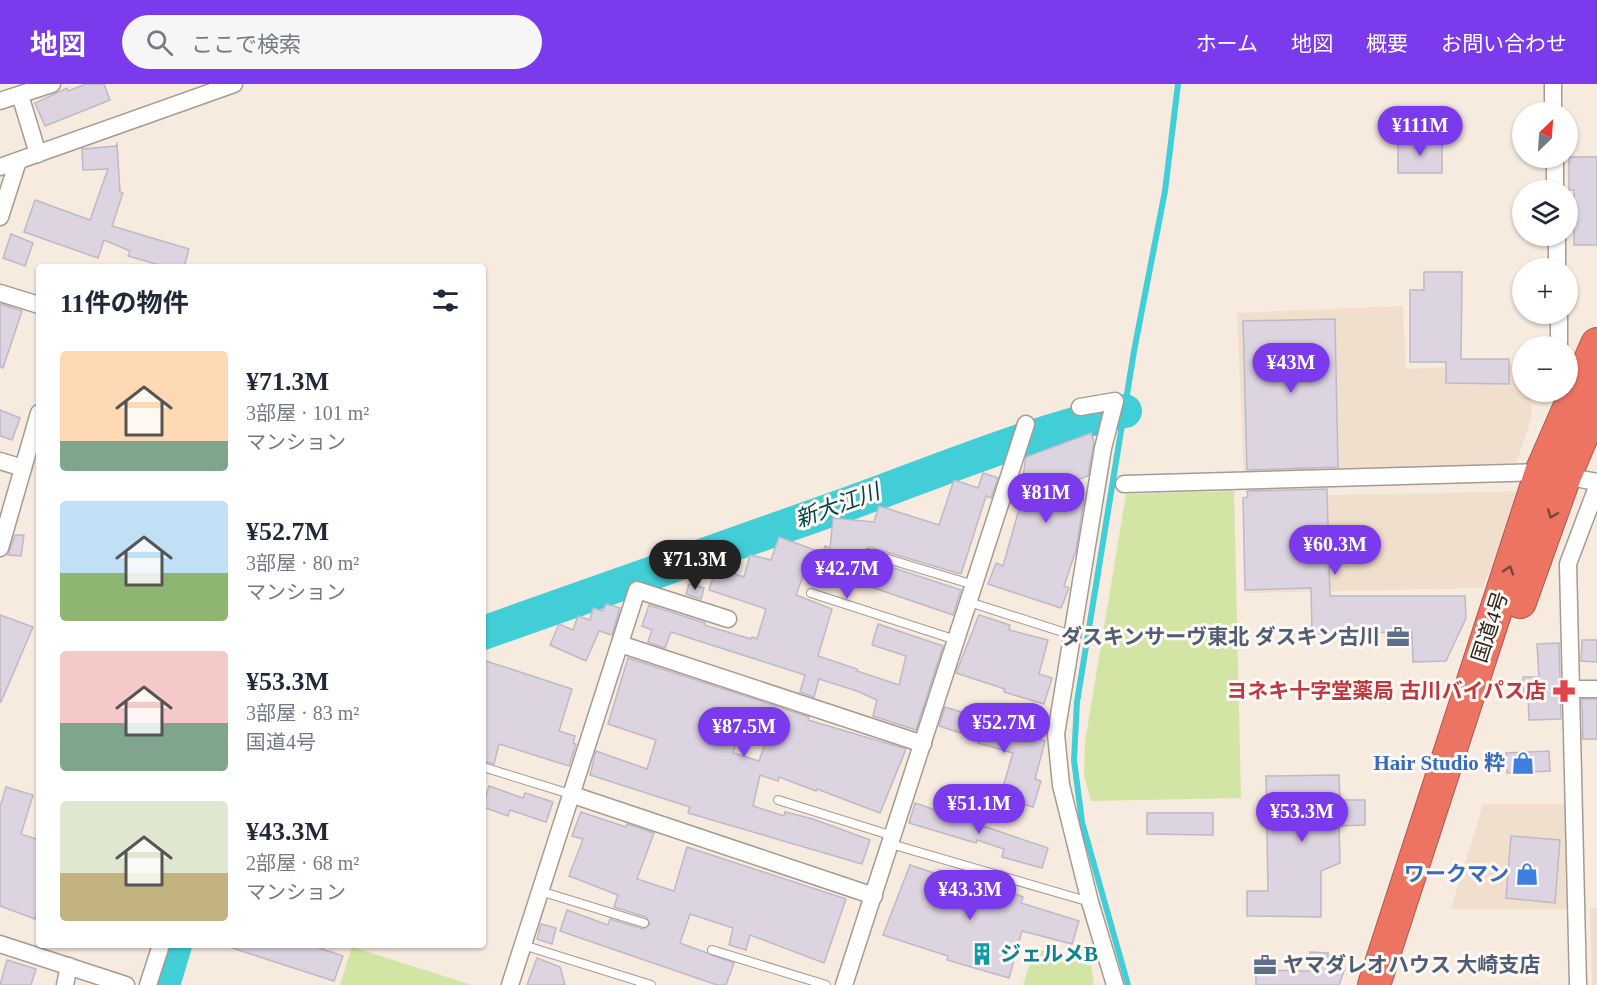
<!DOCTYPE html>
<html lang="ja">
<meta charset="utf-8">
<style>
:root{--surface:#fff;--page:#f6f6f7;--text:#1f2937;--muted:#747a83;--accent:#7c3aed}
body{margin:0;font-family:"Times New Roman","Noto Sans JP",serif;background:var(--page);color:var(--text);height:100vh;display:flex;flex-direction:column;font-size:22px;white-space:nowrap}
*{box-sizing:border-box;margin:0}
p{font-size:20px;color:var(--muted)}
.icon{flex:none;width:33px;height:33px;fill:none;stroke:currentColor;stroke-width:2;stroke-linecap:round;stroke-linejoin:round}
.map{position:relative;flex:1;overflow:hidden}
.sheet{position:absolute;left:36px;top:180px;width:450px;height:684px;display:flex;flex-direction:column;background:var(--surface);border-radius:6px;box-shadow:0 2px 4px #0004}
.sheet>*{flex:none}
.needle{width:39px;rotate:25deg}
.controls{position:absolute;left:1512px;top:18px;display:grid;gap:12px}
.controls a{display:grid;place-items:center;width:66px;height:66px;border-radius:50%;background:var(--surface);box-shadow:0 2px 4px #0004;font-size:30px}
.price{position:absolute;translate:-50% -51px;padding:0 14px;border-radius:21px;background:var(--accent);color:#fff;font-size:20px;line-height:39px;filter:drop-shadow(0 2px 3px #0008)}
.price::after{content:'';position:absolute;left:50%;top:36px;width:18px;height:14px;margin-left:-9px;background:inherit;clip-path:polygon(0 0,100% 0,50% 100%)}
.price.selected{background:#222;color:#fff}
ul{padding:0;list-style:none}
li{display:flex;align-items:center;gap:18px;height:150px;padding:0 24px}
li span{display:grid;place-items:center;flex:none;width:168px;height:120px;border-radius:6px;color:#555}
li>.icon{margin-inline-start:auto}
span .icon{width:72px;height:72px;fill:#fffc;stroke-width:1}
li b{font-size:26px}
h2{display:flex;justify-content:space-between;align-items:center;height:72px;padding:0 24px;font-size:26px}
header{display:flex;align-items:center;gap:36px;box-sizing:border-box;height:84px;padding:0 30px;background:var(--accent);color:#fff}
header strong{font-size:28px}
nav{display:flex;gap:33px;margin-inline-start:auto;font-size:21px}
.search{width:420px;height:54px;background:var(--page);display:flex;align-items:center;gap:15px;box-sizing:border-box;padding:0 21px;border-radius:33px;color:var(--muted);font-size:22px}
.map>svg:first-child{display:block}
</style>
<header>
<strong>地図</strong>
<div class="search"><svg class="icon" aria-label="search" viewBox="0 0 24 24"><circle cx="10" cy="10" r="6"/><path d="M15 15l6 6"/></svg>ここで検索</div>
<nav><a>ホーム</a><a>地図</a><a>概要</a><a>お問い合わせ</a></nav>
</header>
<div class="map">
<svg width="1597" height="901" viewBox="0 0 1597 901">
<rect width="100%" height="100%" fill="#f7eadf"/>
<g fill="#f1dfce">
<path d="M1403,222l3,63 116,-5v28h9l1,25 -16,46 -272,11 -7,-161z"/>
<path d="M1527,407l-45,97 -237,5 -2,-96z"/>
<path d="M1483,720h83v105h-115z"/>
<path d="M1590,824h7v77h-5z"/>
</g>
<g fill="#d2e5a4">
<path d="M1234,407l7,307 -150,3 -7,-26 1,-33 41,-248z"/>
<path d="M352,863l120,38h-132z"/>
<path d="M1035,864l56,18 3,19h-71z"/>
</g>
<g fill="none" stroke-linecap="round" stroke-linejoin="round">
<path stroke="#42ced7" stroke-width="6" d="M1128,901l-46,-163 -8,-62 3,-58 57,-351 31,-160 13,-107"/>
<g stroke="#42ced7" stroke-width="34">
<path d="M483,549c114,-41 228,-80 342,-121 100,-35 197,-78 300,-101"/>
<path d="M163,901l12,-40"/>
</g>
</g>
<g fill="#ddd4e1" stroke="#c0b8c5" stroke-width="1.5" fill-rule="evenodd">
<path d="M86,0h18l6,16 -65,26 -10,-23 32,-15 1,3z"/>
<rect x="1398" y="57" width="44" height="32"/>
<path d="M117,60l3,48 3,1 -11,33 77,23 -5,18h-18l-38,-11 2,-5 -26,-11 -6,18 -74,-26 11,-32 55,20 18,-51 -25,1 -1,-21 34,-3z"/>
<path d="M1569,73h28v88h-23v-55h-5z"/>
<path d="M11,150l22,9 -8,23 -22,-8z"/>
<path d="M1424,188h38l-1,87h48v25l-63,-1v-21h-36v-72h14z"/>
<path d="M0,220l22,7 -19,57 -3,-1z"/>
<path d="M1335,235l3,148 -91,3 -4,-149z"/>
<path d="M0,326l20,8 -8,22 -12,-4z"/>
<path d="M1091,349l3,9 -6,34 -35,13 31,10 -8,51 -12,36 5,2 -8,20 -73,-24 8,-21 7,3 17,-60 -9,-3 8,-22 3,1 4,-25z"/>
<path d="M983,389l15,5 -7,20 -5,-2 -25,78 -91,-27 -8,5 4,7 95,31 -8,25 -146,-50 -11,30 36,14 -14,47 39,13v2l42,14 7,-29 -34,-11 6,-21 65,22 -27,84 -43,-14 4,-16 -20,-9 -38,-12 -5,18 -14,-5 5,-17 -134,-43 -6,16 -17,-6 4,-12 -10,-4 7,-21 56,18 -1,2 47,14 1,-2 5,2 9,-30 -57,-19 7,-22 28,9 6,-22 21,5 8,-23 44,16 2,-7 5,2 3,-30 41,4 5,-16 60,19 15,-45 24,8z"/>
<path d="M1327,405l3,107h135l1,22 -20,43 -33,1 -1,-30 -100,2 -1,-46 -66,2 -2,-92 5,-1 -1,-6z"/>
<path d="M15,451h9l-3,21 -13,-1z"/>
<path d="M689,500l15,4 -3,11 -15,-5z"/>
<path d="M606,520l14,4 -8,27 -13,-4 -13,30 -36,-16 9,-21 14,6 5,-14 12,4 3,-12 10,3z"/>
<path d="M0,531l33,12 -32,75h-1z"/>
<path d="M979,531l31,10 -1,5 39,10 -9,34 13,4 -8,26 -40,-12 1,-3 -49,-16z"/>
<path d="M1582,556h15v22l-16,-1z"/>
<path d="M1559,559l2,76 -32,1 -1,-25h-4l-1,-18h16l-2,-33z"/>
<path d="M628,574l181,59 -1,3 98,29 -26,64 -63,-24 -1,2 -37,-14 -1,4 -18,-6 -7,31 31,10 1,-4 28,7 57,21 -8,24 -174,-51 2,-6 -100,-32 6,-24 51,18 9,-29 -48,-16zM742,637l28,10 -11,30 -26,-8z"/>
<path d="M483,576l89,29 -13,42 16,5 -2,7 3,1 -7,22 -70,-22 -5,20 -11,-3z"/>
<path d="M1582,615h15v40h-14z"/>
<path d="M945,623l32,10 -1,4 69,20 -10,38 6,2 -8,26 -33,-10 13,-44 -35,-10 1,-4 -40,-13z"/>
<path d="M1549,667l1,20 -43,2 -1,-20z"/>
<path d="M1339,691l1,25h25v25l-26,1 1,37 -19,8v46l-74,-1v-25h21l-2,-115z"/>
<path d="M489,702l34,12 2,-5 28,9 -7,20 -36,-12 -2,6 -25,-9z"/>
<path d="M6,703l27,8 -12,39 18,6v68l-4,11 -35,-13v-99z"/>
<path d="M915,719l133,45 -6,20 -40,-11 2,-8 -27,-9 -1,3 -67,-20z"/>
<path d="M581,728l45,15 1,-3 27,9 -17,46 37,12 13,-44 159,52 -22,64 -74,-28 -4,15 -17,-5 4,-17 -43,-14 -10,29 54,20 -8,22h-9l-157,-54 7,-21 41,15 2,-6 33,10 7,-5 -4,-7 -32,-10 4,-12 -49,-19 14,-37 -11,-3z"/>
<path d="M1147,729h66v22l-66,-1z"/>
<path d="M1511,752l49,4 -5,63 -49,-5z"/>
<path d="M910,781l57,19 1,-4 26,9 1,-3 28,11 -2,6 58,18 -7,23 -50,-13 -13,47 -62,-18 1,-4 -65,-21z"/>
<path d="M541,840l15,4 -4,16 -15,-5z"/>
<path d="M232,861h78l33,11 -9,25 -102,-33z"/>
<path d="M1310,868l18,1v14l17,1 -6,17h-83v-15l54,1z"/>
<path d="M537,874l23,9 5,18h-38z"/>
<path d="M7,876l29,9 -5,16h-31z"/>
</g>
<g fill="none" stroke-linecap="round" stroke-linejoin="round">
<g stroke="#a69b90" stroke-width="10">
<g id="lane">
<path d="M868,469l106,32"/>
<path d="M811,509l145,47"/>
<path d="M969,518l103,33"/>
<path d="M483,683l87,27"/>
<path d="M778,716l115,36"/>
<path d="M891,760l199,58"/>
<path d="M540,807l104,32"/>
<path d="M523,861l128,40"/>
<path d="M712,866l114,35"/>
</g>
</g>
<g stroke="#a69b90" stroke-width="19">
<g id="street">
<path d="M1553,0v28"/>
<path d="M20,11l18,59"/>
<path d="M0,17l52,-17"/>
<path d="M1555,74v32"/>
<path d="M0,83l234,-83"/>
<path d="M0,133l18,-56"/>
<path d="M1557,152v32"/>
<path d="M0,209l39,12"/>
<path d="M1559,230v32"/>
<path d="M1568,278l16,7"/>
<path d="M1080,323l35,-6 -12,47 -47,286 5,51 29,117 25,83"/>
<path d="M0,377l23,7"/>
<path d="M1124,400l417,-12 56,10"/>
<path d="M0,464l39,-135"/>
<path d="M620,560l303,100"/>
<path d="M1571,605h26"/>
<path d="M570,710l304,102"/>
<path d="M0,860l126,41"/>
<path d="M65,901l4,-19"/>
<path d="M148,901l13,-40"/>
<path d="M510,901l127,-395 91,29"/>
<path d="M844,901l182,-561"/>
<path d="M1578,901l-10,-421 29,-77"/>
</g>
</g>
<g stroke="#a9594c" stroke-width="34">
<g id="highway">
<path d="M1520,518l45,-126 32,-75"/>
<path d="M1374,901l167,-513 56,-128"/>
</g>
</g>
<use href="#lane" stroke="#fff" stroke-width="8"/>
<use href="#street" stroke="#fff" stroke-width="16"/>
<use href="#highway" stroke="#ed7463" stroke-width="32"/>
</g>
<defs><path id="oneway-chevron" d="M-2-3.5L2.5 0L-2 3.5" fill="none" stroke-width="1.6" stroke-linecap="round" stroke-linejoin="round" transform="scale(1.5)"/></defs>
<g stroke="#79453c">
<use href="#oneway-chevron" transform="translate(1552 430) rotate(110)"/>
<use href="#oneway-chevron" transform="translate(1509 486) rotate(-72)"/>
</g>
<defs>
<g id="office-bare" transform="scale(1.8)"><path d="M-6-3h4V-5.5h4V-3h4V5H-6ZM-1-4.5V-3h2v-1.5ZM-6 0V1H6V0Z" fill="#5c6f8a" stroke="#fef9f4" stroke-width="2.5" paint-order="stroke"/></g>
<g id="pharmacy-bare" transform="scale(1.8)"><path d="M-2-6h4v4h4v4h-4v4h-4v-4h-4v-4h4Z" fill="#e0444e" stroke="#fef9f4" stroke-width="2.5" paint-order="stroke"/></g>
<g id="shop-bare" transform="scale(1.8)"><path d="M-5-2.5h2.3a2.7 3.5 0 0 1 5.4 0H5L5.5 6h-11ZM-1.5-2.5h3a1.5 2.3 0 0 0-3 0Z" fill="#3f7fe0" stroke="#fef9f4" stroke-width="2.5" paint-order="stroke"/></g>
<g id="building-bare" transform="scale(1.8)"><path d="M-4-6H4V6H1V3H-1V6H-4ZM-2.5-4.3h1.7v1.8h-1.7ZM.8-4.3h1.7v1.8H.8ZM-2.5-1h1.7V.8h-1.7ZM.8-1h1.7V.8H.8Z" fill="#0f9aa8" stroke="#fef9f4" stroke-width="2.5" paint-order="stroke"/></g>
</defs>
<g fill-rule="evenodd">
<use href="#office-bare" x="1398" y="553"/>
<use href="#pharmacy-bare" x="1564" y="607"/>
<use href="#shop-bare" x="1523" y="679"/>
<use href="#shop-bare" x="1527" y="790"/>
<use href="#building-bare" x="982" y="870"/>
<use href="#office-bare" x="1265" y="881"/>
</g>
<g text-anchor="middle" stroke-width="6" stroke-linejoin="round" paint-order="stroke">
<g font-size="21" fill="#2b2622" stroke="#fef9f4">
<text transform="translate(1490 543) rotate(-72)" y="7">国道4号</text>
</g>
<g font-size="21" font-weight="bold" fill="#4e5e75" stroke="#fef9f4" text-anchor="end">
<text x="1380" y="560">ダスキンサーヴ東北 ダスキン古川</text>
<text x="1283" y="888" text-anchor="start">ヤマダレオハウス 大崎支店</text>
</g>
<g font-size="21" font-weight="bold" fill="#be3a42" stroke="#fef9f4" text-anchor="end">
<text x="1546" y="614">ヨネキ十字堂薬局 古川バイパス店</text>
</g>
<g font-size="21" font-weight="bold" fill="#366cbe" stroke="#fef9f4" text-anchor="end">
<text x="1505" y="686">Hair Studio 粋</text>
<text x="1509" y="797">ワークマン</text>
</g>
<g font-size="21" font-weight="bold" fill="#0d838f" stroke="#fef9f4" text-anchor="start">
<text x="1000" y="877">ジェルメB</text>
</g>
<g font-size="22" font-style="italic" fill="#004246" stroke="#fef9f4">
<text transform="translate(837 421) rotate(-20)" y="8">新大江川</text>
</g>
</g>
</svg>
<div class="controls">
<a><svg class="needle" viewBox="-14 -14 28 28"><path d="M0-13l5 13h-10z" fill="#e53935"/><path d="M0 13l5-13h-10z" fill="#747a83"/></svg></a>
<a><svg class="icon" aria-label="layers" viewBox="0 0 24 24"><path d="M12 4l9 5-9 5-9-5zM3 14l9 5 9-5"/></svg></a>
<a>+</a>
<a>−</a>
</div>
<b class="price" style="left:1420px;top:73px">¥111M</b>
<b class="price" style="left:1291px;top:310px">¥43M</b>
<b class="price" style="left:1046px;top:440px">¥81M</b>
<b class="price" style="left:1335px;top:492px">¥60.3M</b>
<b class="price selected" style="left:695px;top:507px">¥71.3M</b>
<b class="price" style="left:847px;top:516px">¥42.7M</b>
<b class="price" style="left:1004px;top:670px">¥52.7M</b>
<b class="price" style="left:744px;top:674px">¥87.5M</b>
<b class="price" style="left:979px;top:751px">¥51.1M</b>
<b class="price" style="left:1302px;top:759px">¥53.3M</b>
<b class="price" style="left:970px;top:837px">¥43.3M</b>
<section class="sheet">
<h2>11件の物件<svg class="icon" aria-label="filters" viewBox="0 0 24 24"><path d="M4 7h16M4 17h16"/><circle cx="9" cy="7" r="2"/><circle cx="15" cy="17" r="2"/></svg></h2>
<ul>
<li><span style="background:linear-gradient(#ffd9b3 75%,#7fa58c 0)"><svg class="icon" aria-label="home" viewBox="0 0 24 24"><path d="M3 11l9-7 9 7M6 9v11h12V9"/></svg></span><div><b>¥71.3M</b><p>3部屋 · 101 m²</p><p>マンション</p></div></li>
<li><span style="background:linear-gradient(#bfe0f5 60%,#8fb573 0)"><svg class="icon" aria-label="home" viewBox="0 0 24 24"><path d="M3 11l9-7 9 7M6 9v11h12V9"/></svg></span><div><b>¥52.7M</b><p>3部屋 · 80 m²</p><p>マンション</p></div></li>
<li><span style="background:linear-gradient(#f6c9c9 60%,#7fa58c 0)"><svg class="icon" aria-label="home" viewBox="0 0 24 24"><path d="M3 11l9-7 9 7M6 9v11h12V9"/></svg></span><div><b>¥53.3M</b><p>3部屋 · 83 m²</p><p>国道4号</p></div></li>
<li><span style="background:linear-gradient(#dfe7d0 60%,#c2b280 0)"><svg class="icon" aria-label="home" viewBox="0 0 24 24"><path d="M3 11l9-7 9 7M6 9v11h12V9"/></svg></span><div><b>¥43.3M</b><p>2部屋 · 68 m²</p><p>マンション</p></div></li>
</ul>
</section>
</div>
